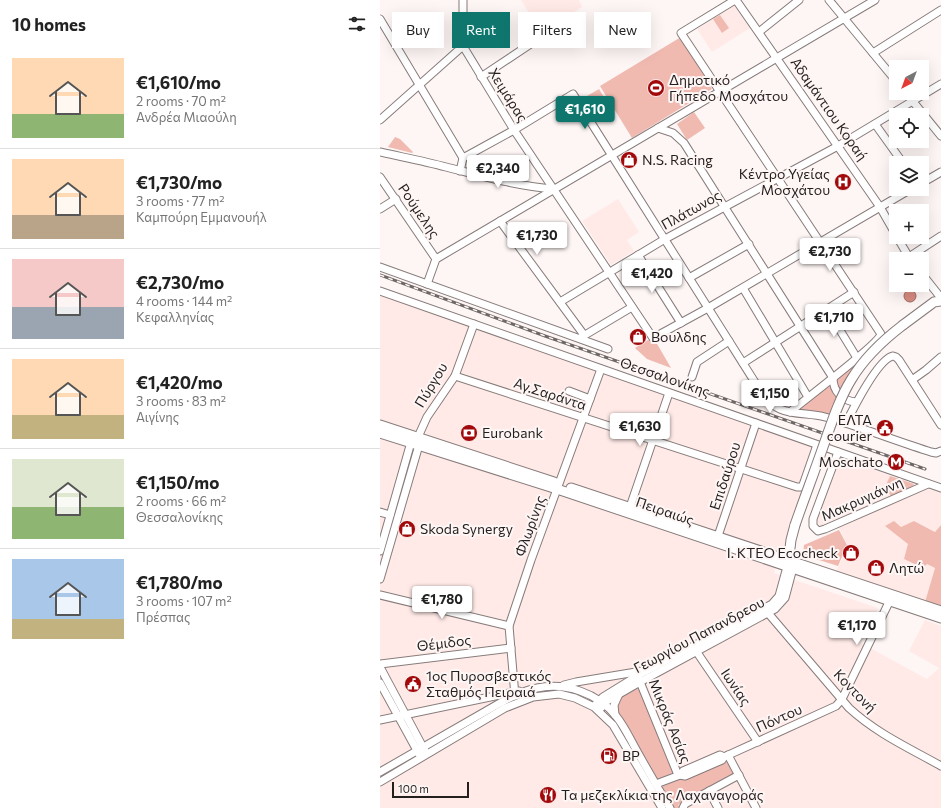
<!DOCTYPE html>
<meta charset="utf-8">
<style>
:root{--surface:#fff;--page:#f6f6f6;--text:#222;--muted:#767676;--line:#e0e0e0;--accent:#0f766e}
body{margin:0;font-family:Commissioner,sans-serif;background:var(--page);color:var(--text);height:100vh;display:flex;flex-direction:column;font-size:15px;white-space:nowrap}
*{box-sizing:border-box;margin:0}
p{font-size:13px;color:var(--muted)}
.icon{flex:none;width:22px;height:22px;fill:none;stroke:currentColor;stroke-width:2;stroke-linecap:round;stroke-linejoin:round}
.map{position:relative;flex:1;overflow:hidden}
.side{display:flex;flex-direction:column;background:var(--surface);width:380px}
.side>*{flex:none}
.hud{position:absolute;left:12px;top:12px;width:380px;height:36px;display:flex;gap:8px}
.needle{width:26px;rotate:221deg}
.buttons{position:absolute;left:509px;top:60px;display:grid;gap:8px}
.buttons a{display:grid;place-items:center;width:40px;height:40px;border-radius:0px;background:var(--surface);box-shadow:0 4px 16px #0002;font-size:20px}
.scale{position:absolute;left:12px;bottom:10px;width:77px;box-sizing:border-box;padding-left:4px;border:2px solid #241f1f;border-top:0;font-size:11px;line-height:14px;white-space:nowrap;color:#241f1f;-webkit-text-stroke:3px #fef6f5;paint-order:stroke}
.price{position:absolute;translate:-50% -34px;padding:0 9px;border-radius:4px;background:#fff;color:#222;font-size:13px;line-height:26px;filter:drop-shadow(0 1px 2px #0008)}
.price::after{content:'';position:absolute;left:50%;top:24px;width:12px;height:9px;margin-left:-6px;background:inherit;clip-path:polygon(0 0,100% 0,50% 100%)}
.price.current{background:var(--accent);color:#fff}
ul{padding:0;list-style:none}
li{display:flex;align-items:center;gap:12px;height:100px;padding:0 12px}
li+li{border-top:1px solid var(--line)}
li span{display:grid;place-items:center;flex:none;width:112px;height:80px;border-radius:0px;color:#555}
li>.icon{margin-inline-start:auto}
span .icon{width:48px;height:48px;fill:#fffc;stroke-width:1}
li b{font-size:17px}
h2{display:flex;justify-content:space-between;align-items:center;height:48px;padding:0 12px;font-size:17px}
.chip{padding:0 14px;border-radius:0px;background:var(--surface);box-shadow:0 4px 16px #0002;font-size:14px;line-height:36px}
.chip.current{background:var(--accent);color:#fff}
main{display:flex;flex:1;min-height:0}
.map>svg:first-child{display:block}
</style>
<main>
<section class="side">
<h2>10 homes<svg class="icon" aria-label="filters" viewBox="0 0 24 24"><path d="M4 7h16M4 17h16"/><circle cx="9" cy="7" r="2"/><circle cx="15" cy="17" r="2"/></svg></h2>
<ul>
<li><span style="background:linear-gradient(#ffd9b3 70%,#8fb573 0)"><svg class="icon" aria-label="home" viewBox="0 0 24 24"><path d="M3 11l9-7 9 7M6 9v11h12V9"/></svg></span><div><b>€1,610/mo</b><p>2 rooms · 70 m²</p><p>Ανδρέα Μιαούλη</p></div></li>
<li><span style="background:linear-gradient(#ffd9b3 70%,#b9a48a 0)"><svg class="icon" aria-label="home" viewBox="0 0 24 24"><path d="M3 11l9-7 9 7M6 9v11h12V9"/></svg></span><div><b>€1,730/mo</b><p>3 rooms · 77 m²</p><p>Καμπούρη Εμμανουήλ</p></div></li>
<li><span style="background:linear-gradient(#f6c9c9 60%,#9aa5b1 0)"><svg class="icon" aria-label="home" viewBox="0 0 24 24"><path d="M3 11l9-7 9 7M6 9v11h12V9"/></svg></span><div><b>€2,730/mo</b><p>4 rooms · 144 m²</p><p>Κεφαλληνίας</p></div></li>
<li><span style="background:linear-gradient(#ffd9b3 70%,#c2b280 0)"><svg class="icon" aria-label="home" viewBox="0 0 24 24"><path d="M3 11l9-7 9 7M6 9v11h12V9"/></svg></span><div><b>€1,420/mo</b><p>3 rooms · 83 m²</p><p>Αιγίνης</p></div></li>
<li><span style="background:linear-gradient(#dfe7d0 60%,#8fb573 0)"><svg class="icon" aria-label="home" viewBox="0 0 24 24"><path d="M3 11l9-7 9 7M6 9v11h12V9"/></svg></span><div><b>€1,150/mo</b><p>2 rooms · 66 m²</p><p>Θεσσαλονίκης</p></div></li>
<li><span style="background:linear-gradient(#a9c7e8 75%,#c2b280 0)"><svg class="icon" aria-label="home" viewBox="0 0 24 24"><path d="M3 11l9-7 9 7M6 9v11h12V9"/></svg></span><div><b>€1,780/mo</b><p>3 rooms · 107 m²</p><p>Πρέσπας</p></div></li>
</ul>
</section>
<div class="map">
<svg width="561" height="808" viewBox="0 0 561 808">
<rect width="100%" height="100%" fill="#fef6f5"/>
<g fill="#ffeae7">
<path d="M141,0h58l3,7 -40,26z"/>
<path d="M354,5l16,23 -38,24 -15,-23z"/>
<path d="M238,199l21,33 -12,8 7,11 -23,14 -29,-44z"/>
<path d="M0,293l439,156 -32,92 -6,9 -7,23 104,35 -17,35 66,36 12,-11 -30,-17 16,-31 16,6v182h-561z"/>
<path d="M457,457l104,36v32l-5,7 -22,-11 -5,23 18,20 8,4 -10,34 -89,-30 12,-26 -12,-24 -14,5 -4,-4 -1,-10z"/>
</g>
<g fill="#f0bab1">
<path d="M340,15l9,13 -7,5 -9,-14z"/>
<path d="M301,37l31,52 -80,49 -32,-52z"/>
<path d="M219,89l12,20 -11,7 -13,-20z"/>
<path d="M314,112l11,16 -18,12 -10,-16z"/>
<path d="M15,137l5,2 13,13 -1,1 -24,-6z"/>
<path d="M268,340l8,2 15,26 -24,-9 -12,-11z"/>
<path d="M487,351l-27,43 -4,-16z"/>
<path d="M451,382l8,15 -8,20 -35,-8z"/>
<path d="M510,476l24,8 -3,5 -19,9 -7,-11z"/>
<path d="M514,521l7,6 13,-6 21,11 6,-7v83l-16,-6 10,-34 -8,-4 -4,4 -19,-9 4,-15 -23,-18z"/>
<path d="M459,530l8,15 -9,21 -35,-11 1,-10z"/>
<path d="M257,689l4,1 33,82 -15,8 -3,-1 -37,-64c-1,-3 -2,-7 -2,-10 1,-8 12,-14 20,-16z"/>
<path d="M346,760l8,15 -56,30 2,3h-7l-11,-19 1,-3z"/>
</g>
<circle fill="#d88b80" stroke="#a26b63" cx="530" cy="296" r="6"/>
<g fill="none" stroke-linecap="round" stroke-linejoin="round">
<g stroke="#877c7b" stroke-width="9">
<g id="minor">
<path d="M355,0l-54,33 200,301c-2,10 -78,67 -91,78"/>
<path d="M356,0l144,207 16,28"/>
<path d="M449,0l67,81"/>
<path d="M0,19l83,139 -3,13"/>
<path d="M379,32l40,-32"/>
<path d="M83,46l51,84 139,208 55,-30 203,-119"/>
<path d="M493,53l68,-43"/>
<path d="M101,77l57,-38"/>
<path d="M526,93l35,43"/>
<path d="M0,120l83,-74v-46"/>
<path d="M495,124l28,39"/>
<path d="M278,128l15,5 11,10 149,235c0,13 9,23 23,24"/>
<path d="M0,152c22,5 44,9 66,15 36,9 71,19 108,22"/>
<path d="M83,158l51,-28 59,-36 190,301c5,6 10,11 17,14 14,6 31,4 45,8 36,10 71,24 106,35l5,1 5,-2"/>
<path d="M0,177l56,82"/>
<path d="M542,183l19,-11"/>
<path d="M0,209l16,-10"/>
<path d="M120,221l84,114"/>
<path d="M517,237l13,22"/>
<path d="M258,255l43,68"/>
<path d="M529,257l32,-21"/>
<path d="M0,267l228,82"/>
<path d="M542,274l19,24"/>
<path d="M309,278l60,-34"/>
<path d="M47,284l9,-25 439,-259"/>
<path d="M363,288l65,109"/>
<path d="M0,291l561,197"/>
<path d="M180,302l105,-63 173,-93 103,-62"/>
<path d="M447,309l30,49"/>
<path d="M200,338l52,-31"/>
<path d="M363,363l111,-71"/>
<path d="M75,376l342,111h4l2,-2 14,-40"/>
<path d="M312,377l5,-15 32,-21"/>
<path d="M532,380l14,-10 15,-13"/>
<path d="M189,391l21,8"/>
<path d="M466,423c7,-14 32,-64 47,-67l3,1 3,3 42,65"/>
<path d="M458,452l-25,67v7l5,5 7,-2 103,-45"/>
<path d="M250,507l39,-114"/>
<path d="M0,512l10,3"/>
<path d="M338,536l38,-113"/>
<path d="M0,551l31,-109 7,-5 9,-20 28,-41 19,-52"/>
<path d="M0,579l39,-134 -1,-4"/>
<path d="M0,595l129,31"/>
<path d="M388,613l81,95c27,25 60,40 92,58"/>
<path d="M314,648l64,94"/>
<path d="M0,664l131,-16"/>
<path d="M0,667l45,84"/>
<path d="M258,677l40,98"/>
<path d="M0,683l39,71"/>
<path d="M184,685l12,-3 66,-11"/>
<path d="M135,696l-6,-70 22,-66 70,-191"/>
<path d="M216,704l7,-7 34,-21 135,-72 7,-8 8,-29"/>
<path d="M221,708l6,-7 33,-19 135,-73 10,-11 9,-34"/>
<path d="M235,715l-1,-10 5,-11"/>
<path d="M0,720l139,-29"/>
<path d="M348,755l28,53"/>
<path d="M0,772l120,-69c12,-6 24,-13 37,-15 28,-6 61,5 79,28 9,11 15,25 22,37 10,18 21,37 32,55"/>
<path d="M300,775l5,1 37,-16 2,-3 112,-51 6,-7 50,-103"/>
<path d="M0,782l125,-74 28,-11 26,-3 16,4 19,9 19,18 49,83"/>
<path d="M276,784l24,-9 3,-4 37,-16 4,2"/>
<path d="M329,791l9,17"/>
<path d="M303,808l2,-4 54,-29"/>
</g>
</g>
<g stroke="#877c7b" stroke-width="11">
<g id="major">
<path d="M523,325l31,-23 7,-1"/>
<path d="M0,425l174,57"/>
<path d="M0,433l177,56 384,129"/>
<path d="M191,488l370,123"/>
<path d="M408,565l3,-25 4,-15"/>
</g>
</g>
<use href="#minor" stroke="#fff" stroke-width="7"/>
<use href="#major" stroke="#fff" stroke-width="9"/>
<g stroke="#6d6766" stroke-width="3">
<path id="rail" d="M0,275l165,61 380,133"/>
</g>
<use href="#rail" stroke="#fef6f5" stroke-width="1.5" stroke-dasharray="4.5" stroke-linecap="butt"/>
<g stroke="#877c7b" stroke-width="11" stroke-linecap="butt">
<path id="major-bridge" d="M415,525c9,-26 19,-52 28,-78 8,-22 15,-46 28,-67 13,-22 31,-39 52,-55"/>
</g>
<use href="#major-bridge" stroke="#fff" stroke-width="9"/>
</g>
<defs>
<g id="stadium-disc" transform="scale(0.9)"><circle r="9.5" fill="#a2090b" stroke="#fef6f5"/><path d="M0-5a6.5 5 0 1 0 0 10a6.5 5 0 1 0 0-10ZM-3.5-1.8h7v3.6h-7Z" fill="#fff"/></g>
<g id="shop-disc" transform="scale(0.9)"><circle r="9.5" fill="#a2090b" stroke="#fef6f5"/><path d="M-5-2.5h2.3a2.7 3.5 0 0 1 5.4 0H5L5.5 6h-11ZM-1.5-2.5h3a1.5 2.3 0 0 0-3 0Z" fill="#fff"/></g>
<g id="hospital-disc" transform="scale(0.9)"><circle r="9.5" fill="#a2090b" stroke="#fef6f5"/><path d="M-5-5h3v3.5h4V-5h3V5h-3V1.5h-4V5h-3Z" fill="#fff"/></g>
<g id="civic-disc" transform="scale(0.9)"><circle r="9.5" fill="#a2090b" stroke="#fef6f5"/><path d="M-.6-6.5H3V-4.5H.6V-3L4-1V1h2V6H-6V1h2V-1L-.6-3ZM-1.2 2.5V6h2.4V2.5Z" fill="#fff"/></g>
<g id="bank-disc" transform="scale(0.9)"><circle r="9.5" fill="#a2090b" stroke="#fef6f5"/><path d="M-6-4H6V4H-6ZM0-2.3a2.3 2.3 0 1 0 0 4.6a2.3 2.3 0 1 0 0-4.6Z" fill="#fff"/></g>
<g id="metro-disc" transform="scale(0.9)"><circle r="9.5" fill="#a2090b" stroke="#fef6f5"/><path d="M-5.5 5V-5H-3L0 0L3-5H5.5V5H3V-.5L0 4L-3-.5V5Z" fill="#fff"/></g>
<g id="fuel-disc" transform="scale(0.9)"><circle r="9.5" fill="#a2090b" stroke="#fef6f5"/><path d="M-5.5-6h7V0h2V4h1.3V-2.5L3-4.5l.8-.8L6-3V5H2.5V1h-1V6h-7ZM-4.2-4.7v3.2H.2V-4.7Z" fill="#fff"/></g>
<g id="restaurant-disc" transform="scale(0.9)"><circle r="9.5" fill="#a2090b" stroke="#fef6f5"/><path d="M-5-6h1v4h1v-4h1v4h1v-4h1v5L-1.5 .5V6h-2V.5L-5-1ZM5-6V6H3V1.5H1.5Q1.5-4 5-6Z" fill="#fff"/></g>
</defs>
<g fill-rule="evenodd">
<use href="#stadium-disc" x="276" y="88"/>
<use href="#shop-disc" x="249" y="160"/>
<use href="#hospital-disc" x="463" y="182"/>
<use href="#shop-disc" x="258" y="337"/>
<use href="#civic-disc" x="505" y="428"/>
<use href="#bank-disc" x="89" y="433"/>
<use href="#metro-disc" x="516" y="462"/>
<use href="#shop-disc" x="27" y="529"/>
<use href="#shop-disc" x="471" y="553"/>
<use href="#shop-disc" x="496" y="568"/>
<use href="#civic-disc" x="33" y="684"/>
<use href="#fuel-disc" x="229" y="756"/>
<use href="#restaurant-disc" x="168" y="795"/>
</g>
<g text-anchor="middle" stroke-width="4" stroke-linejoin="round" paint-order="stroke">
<g font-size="14" fill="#241f1f" stroke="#fef6f5" text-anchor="start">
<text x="289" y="85">Δημοτικό<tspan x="289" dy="16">Γήπεδο Μοσχάτου</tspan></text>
<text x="262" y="165">N.S. Racing</text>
<text x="450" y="179" text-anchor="end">Κέντρο Υγείας<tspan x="450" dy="16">Μοσχάτου</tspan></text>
<text x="271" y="342">Βουλδης</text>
<text x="492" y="425" text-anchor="end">ΕΛΤΑ<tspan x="492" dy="16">courier</tspan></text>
<text x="102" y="438">Eurobank</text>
<text x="503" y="467" text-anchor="end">Moschato</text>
<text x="40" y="534">Skoda Synergy</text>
<text x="458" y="558" text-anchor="end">Ι. ΚΤΕΟ Ecocheck</text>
<text x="509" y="573">Λητώ</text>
<text x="46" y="681">1ος Πυροσβεστικός<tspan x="46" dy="16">Σταθμός Πειραιά</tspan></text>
<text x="242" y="761">BP</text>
<text x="181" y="800">Τα μεζεκλίκια της Λαχαναγοράς</text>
</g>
<g font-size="14" fill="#241f1f" stroke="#fef6f5">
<text transform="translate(128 95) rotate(58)" y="5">Χειμάρας</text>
<text transform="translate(449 109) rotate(55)" y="5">Αδαμάντιου Κοραή</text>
<text transform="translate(311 210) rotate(-29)" y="5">Πλάτωνος</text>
<text transform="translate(39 211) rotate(56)" y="5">Ρούμελης</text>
<text transform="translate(285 377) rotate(19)" y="5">Θεσσαλονίκης</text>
<text transform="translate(51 385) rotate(-59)" y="5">Πύργου</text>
<text transform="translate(170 394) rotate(18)" y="5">Αγ.Σαράντα</text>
<text transform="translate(345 476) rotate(-72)" y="5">Επιδαύρου</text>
<text transform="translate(482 499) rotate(-24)" y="5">Μακρυγιάννη</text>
<text transform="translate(285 511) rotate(19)" y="5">Πειραιώς</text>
<text transform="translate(150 526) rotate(-70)" y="5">Φλωρίνης</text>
<text transform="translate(319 635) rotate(-28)" y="5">Γεωργίου Παπανδρεου</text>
<text transform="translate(64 643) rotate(-7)" y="5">Θέμιδος</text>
<text transform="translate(356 687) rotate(56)" y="5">Ιωνίας</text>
<text transform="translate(475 691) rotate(46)" y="5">Κοντονή</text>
<text transform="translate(399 718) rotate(-24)" y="5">Πόντου</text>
<text transform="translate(290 721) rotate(68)" y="5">Μικράς Ασίας</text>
</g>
</g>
</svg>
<div class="buttons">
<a><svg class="needle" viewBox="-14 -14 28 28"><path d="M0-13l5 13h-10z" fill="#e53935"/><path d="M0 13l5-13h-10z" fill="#767676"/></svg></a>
<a><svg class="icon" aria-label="locate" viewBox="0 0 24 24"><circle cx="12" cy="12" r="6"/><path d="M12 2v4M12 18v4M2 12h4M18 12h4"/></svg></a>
<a><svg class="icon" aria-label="layers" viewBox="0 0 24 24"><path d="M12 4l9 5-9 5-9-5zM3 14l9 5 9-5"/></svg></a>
<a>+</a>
<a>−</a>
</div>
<div class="scale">100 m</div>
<b class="price current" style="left:205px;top:130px">€1,610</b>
<b class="price" style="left:118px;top:189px">€2,340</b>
<b class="price" style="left:157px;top:256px">€1,730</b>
<b class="price" style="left:450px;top:272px">€2,730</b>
<b class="price" style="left:272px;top:294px">€1,420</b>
<b class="price" style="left:454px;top:338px">€1,710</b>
<b class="price" style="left:390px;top:414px">€1,150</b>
<b class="price" style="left:260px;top:447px">€1,630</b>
<b class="price" style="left:62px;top:620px">€1,780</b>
<b class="price" style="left:477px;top:646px">€1,170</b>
<div class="hud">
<a class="chip">Buy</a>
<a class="chip current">Rent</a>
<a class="chip">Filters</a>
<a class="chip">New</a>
</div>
</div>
</main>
